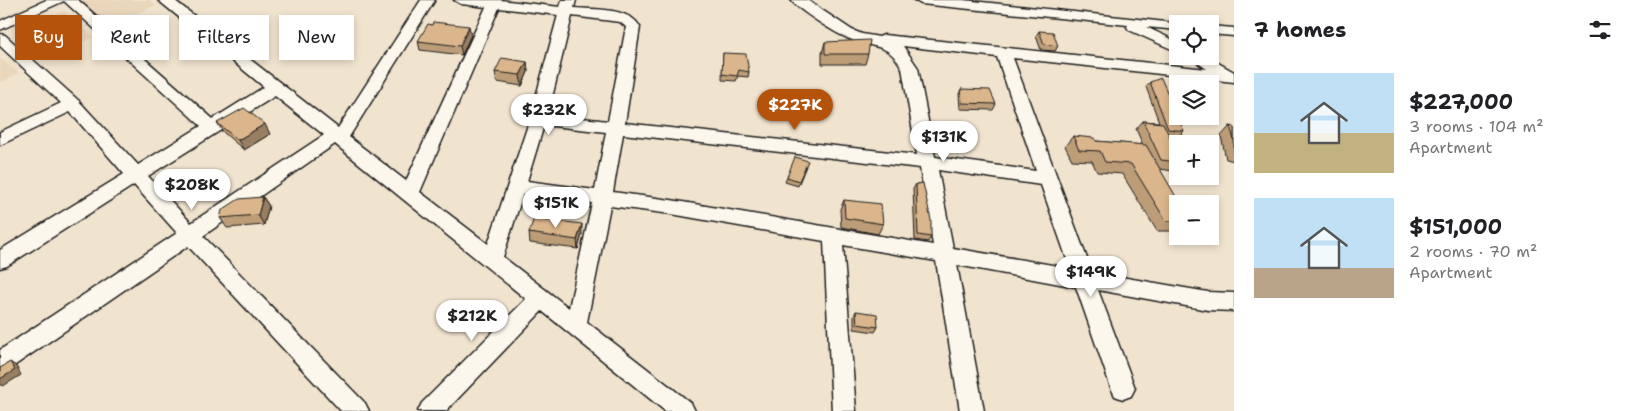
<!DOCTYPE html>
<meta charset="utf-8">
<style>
:root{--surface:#fff;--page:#f6f6f6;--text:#202124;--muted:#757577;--accent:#b45309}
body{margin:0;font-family:"Shantell Sans",sans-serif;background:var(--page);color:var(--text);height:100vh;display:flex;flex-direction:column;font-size:19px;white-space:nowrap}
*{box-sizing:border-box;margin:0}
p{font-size:16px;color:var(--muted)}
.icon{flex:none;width:28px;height:28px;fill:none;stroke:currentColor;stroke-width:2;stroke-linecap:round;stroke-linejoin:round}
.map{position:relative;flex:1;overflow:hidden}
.sheet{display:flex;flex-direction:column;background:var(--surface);width:400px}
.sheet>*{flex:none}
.hud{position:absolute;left:15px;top:15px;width:475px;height:45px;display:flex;gap:10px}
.tools{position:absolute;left:1169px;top:15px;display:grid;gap:10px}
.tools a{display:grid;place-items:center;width:50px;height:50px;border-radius:0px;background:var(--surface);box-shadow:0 2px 8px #0003;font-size:25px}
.price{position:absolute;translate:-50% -42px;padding:0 11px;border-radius:18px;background:#fff;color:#222;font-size:16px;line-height:32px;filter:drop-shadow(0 1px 2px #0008)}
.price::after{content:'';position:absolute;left:50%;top:30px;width:15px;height:11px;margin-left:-8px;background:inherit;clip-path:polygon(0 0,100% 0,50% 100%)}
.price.selected{background:var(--accent);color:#fff}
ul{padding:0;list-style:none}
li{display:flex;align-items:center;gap:15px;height:125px;padding:0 20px}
li span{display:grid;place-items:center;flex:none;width:140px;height:100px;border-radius:0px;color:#555}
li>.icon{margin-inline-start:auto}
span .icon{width:60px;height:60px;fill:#fffc;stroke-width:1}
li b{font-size:21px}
h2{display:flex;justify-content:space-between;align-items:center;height:60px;padding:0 20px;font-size:21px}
.chip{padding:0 18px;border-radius:0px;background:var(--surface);box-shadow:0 2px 8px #0003;font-size:18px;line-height:45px}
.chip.selected{background:var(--accent);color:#fff}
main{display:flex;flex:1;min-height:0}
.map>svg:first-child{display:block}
</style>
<main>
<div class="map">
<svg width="1234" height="411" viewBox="0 0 1234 411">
<rect width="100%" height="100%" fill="#f1e4cf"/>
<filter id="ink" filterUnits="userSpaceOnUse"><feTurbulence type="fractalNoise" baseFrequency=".02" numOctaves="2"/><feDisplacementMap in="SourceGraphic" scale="10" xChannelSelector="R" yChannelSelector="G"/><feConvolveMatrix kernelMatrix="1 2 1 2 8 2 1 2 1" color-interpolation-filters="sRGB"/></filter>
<g filter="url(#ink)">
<g fill="#ead6bb">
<path d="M83,0h66l7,5 -45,21 -33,-24z"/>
<path d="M64,11l30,26 -50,22 -29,-28z"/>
<path d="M0,58l19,15 -19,10z"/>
</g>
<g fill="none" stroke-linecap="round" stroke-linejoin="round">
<g stroke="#1c1c1c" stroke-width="3">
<g id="minor">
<path d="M46,0h32l135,119 51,-32 -106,-87h16l164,128 83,-128h14l-86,137 57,44 80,-174 -25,-3 -7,-4h46l60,7 2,-7h14l-2,8c20,2 56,-1 66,19l-15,96 292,32 -15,-87c-14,-26 -28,-19 -52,-29 -12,-4 -52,-29 -59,-39h16l45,30 10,4 17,3 5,-2 323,34 -20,-13h19l28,16v10l-221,-24 79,214 116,20 26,1v18l-26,-1 -110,-20 37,98 -4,8 -8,3 -8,-3 -4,-8 -35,-101 -119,-22 27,146h-24l-24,-150 -93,-16 13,166h-24l-8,-170 -153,-27 -61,-8 -23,116 104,81 4,8h-30l-123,-100 -96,100h-28l4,-8 104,-104 -191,-155 -132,92 162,167 4,8h-28l-153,-165 -180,124 -8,3v-23l177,-117 -43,-48 -127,81 -7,2v-18l124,-76 -54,-62 -70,33v-13l61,-29 -61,-57v-12l5,1 73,65 60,65 63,-39 -137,-125 -64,29v-9zM499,8l59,7 -28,104 -42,125 -68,-52zM572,16l48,6 6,5 -18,94 -60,-7zM903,46l94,11 39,114 -101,-14 -17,-89zM275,96l49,39 -133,88 -43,-47zM544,125l62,7 -11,58 -68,-9zM623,134l297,34 13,77 -262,-45 -58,-8zM938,170l103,15 29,83 -117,-20zM523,194l69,9 -23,105 -66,-51z"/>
<path d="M914,0h49l221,24h-6v6l-32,-3 32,15v10l-49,-22 -2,-3 1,-2 -207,-21z"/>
<path d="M1210,26l24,2v8l-24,-2z"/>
</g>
</g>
<use href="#minor" fill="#fbf7ec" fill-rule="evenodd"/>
</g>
<g fill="#bc9d78" stroke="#1c1c1c">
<path d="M1039,31l19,15 -3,5 -14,-1 -5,-14z"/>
<path d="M471,35l-9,20 -42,-5 -2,-9z"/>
<path d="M825,42l43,12 -3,10h-43v-11z"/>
<path d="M723,53l26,19 -1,5 -10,-1 -2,5 -14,-1z"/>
<path d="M527,62l1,10 -6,14 -25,-4 -2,-10z"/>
<path d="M1150,82l34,49 -5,5 -11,-1 10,19v12l-5,5 -13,-2 18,35v27h-21l-35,-57 -25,-2 -5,-11 -20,-1 -7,-14 8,-10 23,5 47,4 -7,-16 7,-8 16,1 -13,-35z"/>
<path d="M961,89l35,15 -3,6 -33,-1 -1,-15z"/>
<path d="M217,123l53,11 -26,16 -20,-17z"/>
<path d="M1230,126l4,1v34l-8,-2 -5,-23z"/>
<path d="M806,166l-8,20 -13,-4 2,-5z"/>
<path d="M916,184l15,53 -3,5 -13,-2 -2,-51z"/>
<path d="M263,197l6,9 -5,19 -37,3 -7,-10z"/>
<path d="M844,200l39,24 -5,10 -37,-7 -1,-18z"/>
<path d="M529,233l53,1 -4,15 -48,-6z"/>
<path d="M856,311l22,16 -3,5 -21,-3v-13z"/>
</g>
<g fill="#997f62" stroke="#1c1c1c">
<path d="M469,26l2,9 -9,20 -2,-9z"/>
<path d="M527,62l1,10 -6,14 -2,-11z"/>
<path d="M265,124l5,10 -26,16 -6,-10z"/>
<path d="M263,197l6,9 -5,19 -6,-10z"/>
<path d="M582,224v10l-4,15 -1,-9z"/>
<path d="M10,362l6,4 5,9 -18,11 -3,-2v-5z"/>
</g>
<g fill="#dbb68c" stroke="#1c1c1c">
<path d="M433,22l36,4 -9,20 -42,-5 10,-17 4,1z"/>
<path d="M1039,31l14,1 5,14 -14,-2z"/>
<path d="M870,40l-2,14h-43v-12z"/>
<path d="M723,53l23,1 3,18 -10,-2 -2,6 -15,-2z"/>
<path d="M502,58l25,4 -7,13 -25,-3z"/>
<path d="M1161,78l23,53 -16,-2 -18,-47z"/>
<path d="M961,89l29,1 6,14 -34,-1z"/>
<path d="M244,108l21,16 -27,16 -21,-17z"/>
<path d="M1143,121l20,2 15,31v8l-17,-2z"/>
<path d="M1230,126l4,1v13z"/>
<path d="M1073,136l21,2 2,3 50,4 32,55h16l2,4h-18v17h-12l-35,-57 -26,-2 -5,-11 -21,-1z"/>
<path d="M795,157l13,4 -9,20 -12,-4z"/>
<path d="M923,183l8,37v17l-13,-2 -2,-51z"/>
<path d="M263,197l-5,18 -38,3 2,-8 17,-11z"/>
<path d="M844,200l37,4 2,20 -38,-6z"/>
<path d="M534,218l48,6 -5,16 -48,-7z"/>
<path d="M856,311l21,3 1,13 -21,-3z"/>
<path d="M10,362l5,8 -15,9v-11z"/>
</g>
</g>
</svg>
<div class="tools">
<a><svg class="icon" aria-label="locate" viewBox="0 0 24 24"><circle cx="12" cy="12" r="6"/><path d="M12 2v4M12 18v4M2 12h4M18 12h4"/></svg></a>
<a><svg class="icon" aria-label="layers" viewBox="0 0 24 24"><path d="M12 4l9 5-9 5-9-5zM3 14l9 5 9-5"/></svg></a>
<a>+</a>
<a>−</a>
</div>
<b class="price selected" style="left:795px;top:131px">$227K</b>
<b class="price" style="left:549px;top:136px">$232K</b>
<b class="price" style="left:944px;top:163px">$131K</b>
<b class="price" style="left:192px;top:211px">$208K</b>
<b class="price" style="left:556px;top:229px">$151K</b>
<b class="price" style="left:1091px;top:298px">$149K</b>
<b class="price" style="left:472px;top:342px">$212K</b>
<div class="hud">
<a class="chip selected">Buy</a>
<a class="chip">Rent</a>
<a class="chip">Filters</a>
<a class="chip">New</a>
</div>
</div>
<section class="sheet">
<h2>7 homes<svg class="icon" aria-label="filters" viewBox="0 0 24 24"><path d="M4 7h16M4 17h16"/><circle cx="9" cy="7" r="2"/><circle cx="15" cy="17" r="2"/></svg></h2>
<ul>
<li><span style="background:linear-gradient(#bfe0f5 60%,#c2b280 0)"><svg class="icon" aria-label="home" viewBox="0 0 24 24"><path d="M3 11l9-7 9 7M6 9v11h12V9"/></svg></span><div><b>$227,000</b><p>3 rooms · 104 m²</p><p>Apartment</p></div></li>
<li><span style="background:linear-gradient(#bfe0f5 70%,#b9a48a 0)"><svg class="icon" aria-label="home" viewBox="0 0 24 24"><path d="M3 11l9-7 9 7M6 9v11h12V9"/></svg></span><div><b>$151,000</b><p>2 rooms · 70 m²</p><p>Apartment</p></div></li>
</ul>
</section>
</main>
